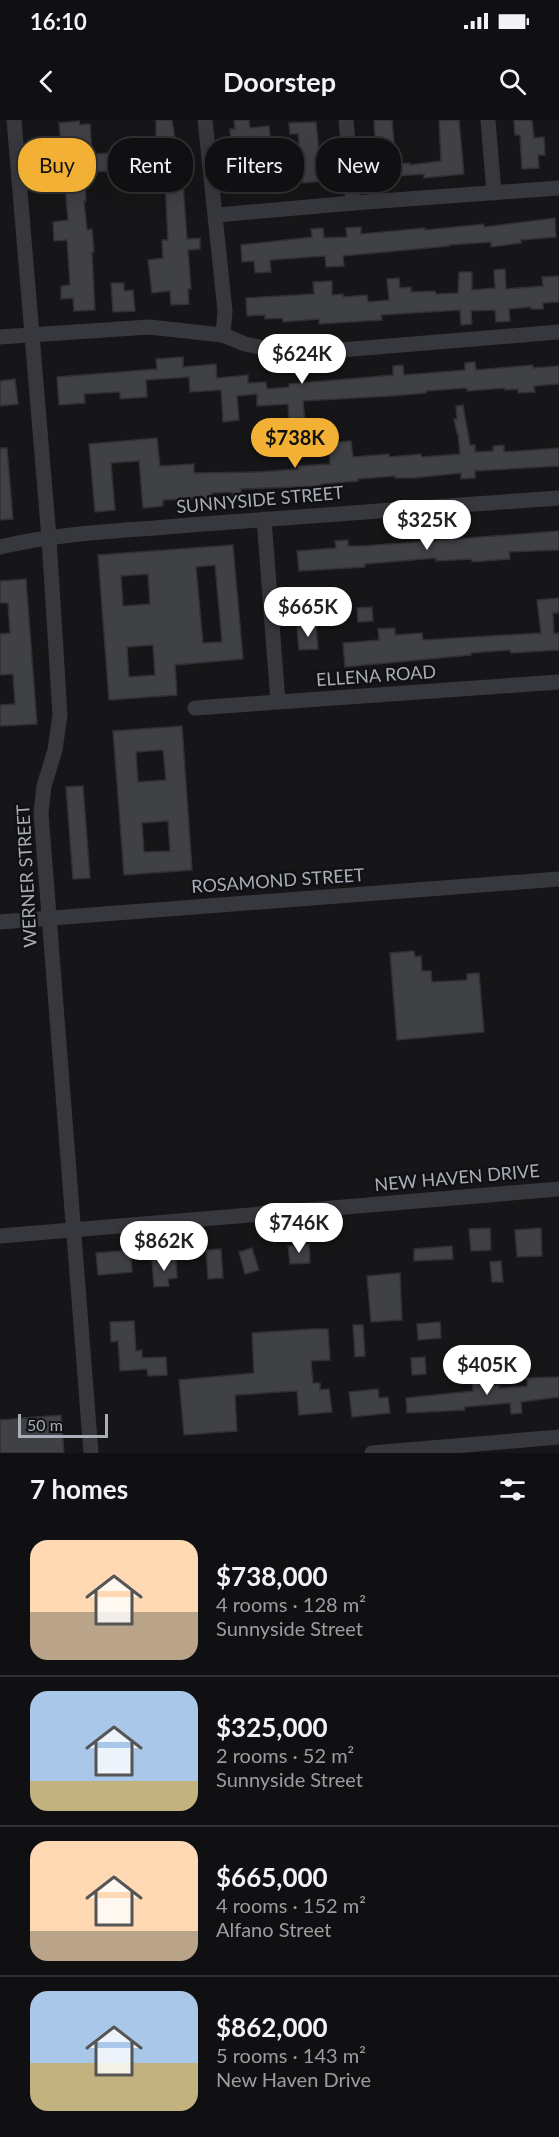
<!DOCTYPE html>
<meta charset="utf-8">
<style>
:root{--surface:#101012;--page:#19191b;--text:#f1f3f6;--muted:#9c9d9f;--line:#303032;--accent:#f2b134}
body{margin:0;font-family:Lato,sans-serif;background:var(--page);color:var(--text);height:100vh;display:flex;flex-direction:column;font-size:22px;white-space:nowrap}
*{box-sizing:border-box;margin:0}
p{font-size:20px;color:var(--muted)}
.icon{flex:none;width:33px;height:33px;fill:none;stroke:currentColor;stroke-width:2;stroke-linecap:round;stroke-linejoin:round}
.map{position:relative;height:1333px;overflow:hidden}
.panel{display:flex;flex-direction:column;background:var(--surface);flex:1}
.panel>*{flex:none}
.top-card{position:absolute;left:18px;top:18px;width:524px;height:54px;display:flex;gap:12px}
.scale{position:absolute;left:18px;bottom:15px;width:90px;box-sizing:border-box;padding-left:6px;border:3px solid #a8adb8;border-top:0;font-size:16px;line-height:21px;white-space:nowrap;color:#a8adb8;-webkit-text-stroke:4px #111113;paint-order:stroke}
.price{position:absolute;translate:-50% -51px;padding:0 14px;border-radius:21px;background:#fff;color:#222;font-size:20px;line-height:39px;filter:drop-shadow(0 2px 3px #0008)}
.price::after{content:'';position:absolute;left:50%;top:36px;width:18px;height:14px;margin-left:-9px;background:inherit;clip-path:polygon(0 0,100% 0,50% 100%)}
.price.on{background:var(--accent);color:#111}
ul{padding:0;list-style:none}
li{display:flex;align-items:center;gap:18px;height:150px;padding:0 30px}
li+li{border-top:2px solid var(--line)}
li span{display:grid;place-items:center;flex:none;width:168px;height:120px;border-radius:18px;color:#555}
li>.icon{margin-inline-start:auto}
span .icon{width:72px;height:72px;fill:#fffc;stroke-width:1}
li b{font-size:26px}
h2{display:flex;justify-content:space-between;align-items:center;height:72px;padding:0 30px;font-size:26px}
.pill{padding:0 21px;border-radius:24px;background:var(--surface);box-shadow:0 6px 24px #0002,0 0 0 2px var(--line);font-size:21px;line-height:54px}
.pill.on{background:var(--accent);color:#111}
.status{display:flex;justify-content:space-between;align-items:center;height:42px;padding:0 30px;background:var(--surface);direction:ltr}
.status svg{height:16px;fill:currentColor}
header{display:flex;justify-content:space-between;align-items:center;height:78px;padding:0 30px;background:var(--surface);font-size:27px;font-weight:700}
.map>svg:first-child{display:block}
</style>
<div class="status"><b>16:10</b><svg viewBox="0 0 49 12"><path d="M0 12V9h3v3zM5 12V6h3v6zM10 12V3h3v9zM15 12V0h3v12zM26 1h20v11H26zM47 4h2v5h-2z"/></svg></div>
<header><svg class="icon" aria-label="back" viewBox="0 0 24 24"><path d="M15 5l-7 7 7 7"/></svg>Doorstep<svg class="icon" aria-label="search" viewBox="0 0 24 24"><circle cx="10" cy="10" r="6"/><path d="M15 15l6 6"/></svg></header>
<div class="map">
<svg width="559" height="1333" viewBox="0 0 559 1333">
<rect width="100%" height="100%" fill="#161618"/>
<g fill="#404145" stroke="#303034" stroke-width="1.5" fill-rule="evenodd">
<path d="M156,0h16l8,50 2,-1 5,70 13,-1v11l-12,1 3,39h-3l1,15 -18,1 -1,-14 -18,2 -4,-33 15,-2 -1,-18h6l-4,-77 -3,1 -1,-6 -10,1 -1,-16 7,-1z"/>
<path d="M234,0h15l1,8 19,-2 1,11 -10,1 2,22h5l2,28 -27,2 -3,-34 -6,1 -3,-28h5z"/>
<path d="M374,0h18l4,44 14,-1v2l31,-4 -2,-41h20l5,54 -40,4v-4l-28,2 1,3 -20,1z"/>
<path d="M514,0h18l2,18 10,-1 1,18h-7l1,13 -17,1 -2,-34h-5z"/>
<path d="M79,1l1,4 10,-1 2,30 20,-1 1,18 -29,1 2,29h-2l3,29 5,-1 2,23h-2l3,58 -21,1 -1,-13 -12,1v-13l9,-1 -3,-45 -13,1 -1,-19 15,-2 -9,-97z"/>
<path d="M316,2l6,59 -19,2 -5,-49h-8l-1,-11z"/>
<path d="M555,98l1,19 -35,3v3l-30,4v-5l-42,3v1l-106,10 1,10 -18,1 -1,-11 -55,4 1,12 -16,1 -1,-12 -12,1 -1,-17 71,-8 -1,-8 12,-1 1,10 23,-1 -1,-9 15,-1v7l64,-6v2l59,-6v3z"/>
<path d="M505,149l1,20 37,-3 -1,-9 17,-1v26l-16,1v6h-12v-2l-22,2 1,12 -14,1 -1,-12 -24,1 1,13 -11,1 -1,-15 -79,5 1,5 -63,4v-5l-36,3 -1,-4 -17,1v-4l-18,1 -1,-18 68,-4 -1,-12 19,-1v14l11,-1v3l24,-2 1,7 21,-2 -2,-21 12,-1 1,10 11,-1v5l24,-1 1,3 22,-1 1,-21h13v18l23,-2 -1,-18z"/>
<path d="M111,163h13v8l9,-1 2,21 -22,1z"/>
<path d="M183,237v10l33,-3 1,14 31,-3v8l18,-1 1,7 22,-2v-3l104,-9v-9l10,-1 1,10 61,-5v-7l10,-1 1,8 57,-5v3l26,-2v18l-25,2 1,6 -17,1v-4l-13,1v-2l-38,3v-3l-41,3v2l-36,3 -87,5 2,21 -16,1 -1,-19 -31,2v-12l-20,2 2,24 -16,2 -2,-32 -31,2 -1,-15 -43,3 1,17 -27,2v-7l-36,2 1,9 -26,2 -2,-28 100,-8 -1,-10z"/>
<path d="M15,259l3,25 -18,2v-25z"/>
<path d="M463,285l7,40h5v7l18,-1v-5l11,-1v7l55,-4v18l-84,5v7l-14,1v-6l-48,5h-18v-2l-37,3v2l-37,3v2l-80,3 1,10h-9l-1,-7 -20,1v6l-11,1v-2l-38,2v6l-20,2 -4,-47 -28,2 4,47 -20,2 -6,-68 68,-6 3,28 34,-2v9l65,-1 39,-3v-3l32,-2 -1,-21 22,-2 2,16 36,-3v3l32,-3 1,3 38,-3 -2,-21h-1l-3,-14h3l-1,-13z"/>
<path d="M0,328h7l6,71 -13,1z"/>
<path d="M559,411v19l-50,2 1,7 -38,3v-3l-36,2v-3l-71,6v3l-66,4 -2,-20 39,-3 -1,-7 13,-1v6h15z"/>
<path d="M233,425l10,114 -68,6 2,30 -68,5 -11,-145zM215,445l7,77 -19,1 -7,-76zM148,454l2,30 -27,2 -2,-30zM153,525l2,30 -26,2 -2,-30z"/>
<path d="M26,459l11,145 -37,2v-21l15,-1 -2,-30 -13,1v-41l10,-1 -2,-30h-8v-22z"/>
<path d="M559,478v15h-6l1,21 5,-1v17l-48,3 -1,-3 -39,3v2l-126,12 -2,-24 36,-3 -1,-11 17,-1v7l27,-2 1,7 118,-7 -4,-33z"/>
<path d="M372,487l1,14 -15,1 -1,-14z"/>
<path d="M316,506l2,23 -19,1 -2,-23z"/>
<path d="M182,606l10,144 -68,5 -11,-144zM163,630l3,30 -28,2 -2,-30zM168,701l2,30 -26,1 -2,-29z"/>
<path d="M83,666l7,92 -17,1 -7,-92z"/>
<path d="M414,831l1,6 6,-1 1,15h9l1,11 35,-2v-6l12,-1 5,59 -87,8 -7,-87z"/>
<path d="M490,1108l1,22 -20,1 -2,-22z"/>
<path d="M541,1108l1,28 -25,1 -2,-27z"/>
<path d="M309,1124l1,19 -20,1 -2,-18z"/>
<path d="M452,1126l1,13 -39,2v-12z"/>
<path d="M252,1128l7,22 -14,4 -6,-22z"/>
<path d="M221,1129l2,29 -15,1 -2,-29z"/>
<path d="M131,1130l1,22 -34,3 -2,-22z"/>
<path d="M176,1139l1,19 -9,1 1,7 -15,1 -2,-27z"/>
<path d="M501,1141l2,21h-11l-2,-20z"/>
<path d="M400,1153l2,47 -31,2 -4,-46z"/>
<path d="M134,1201l2,30 6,-1v8l24,-1 1,18 -19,1 -1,-7 -27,2 -2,-30 -7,1 -1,-20z"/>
<path d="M440,1202l1,16 -23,2 -1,-16z"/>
<path d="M353,1205h10l2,31 -10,1z"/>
<path d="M312,1209h16l2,31 -19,1 2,22h7v7l9,-1 3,23 -33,3 -2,-24 -62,4 2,36 -53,4 -5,-55 75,-7 -2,-40z"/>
<path d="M500,1230l1,14 -16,1 -1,-14z"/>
<path d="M425,1237l1,17 -14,1 -1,-17z"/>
<path d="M491,1257v9l8,-1v3l28,-2v-8l32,-1v20l-38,5 1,11 -11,1 -1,-11 -46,4 1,3 -58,3 -1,-15 67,-7 -1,-13z"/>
<path d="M378,1269l1,9 9,-1 2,16 -38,4 -3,-25z"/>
<path d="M61,1295l3,38h-64v-33z"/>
</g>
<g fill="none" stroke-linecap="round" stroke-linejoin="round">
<g stroke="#37383d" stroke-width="15">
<path d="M14,0l35,418 11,177 -5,35 -11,36 -3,27 50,640"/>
<path d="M205,0l20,191 -2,24"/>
<path d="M346,0l7,83"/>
<path d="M488,0l6,73"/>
<path d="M217,95l136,-12 206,-15"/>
<path d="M0,217l149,-10 74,8 22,9 32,7 39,1 243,-20"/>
<path d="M264,399l14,183"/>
<path d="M0,427c62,-15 127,-16 190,-22 123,-10 246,-18 369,-27"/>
<path d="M195,588l364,-26"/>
<path d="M0,802l559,-43"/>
<path d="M0,1116l559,-47"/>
<path d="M372,1333l187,-16"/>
</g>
</g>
<g text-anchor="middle" stroke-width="5" stroke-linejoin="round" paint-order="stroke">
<g font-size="18" fill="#a8adb8" stroke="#111113">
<text transform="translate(260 380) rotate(-5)" y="6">SUNNYSIDE STREET</text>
<text transform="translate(376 556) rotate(-4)" y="6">ELLENA ROAD</text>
<text transform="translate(27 756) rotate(-93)" y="6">WERNER STREET</text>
<text transform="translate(278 761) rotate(-4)" y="6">ROSAMOND STREET</text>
<text transform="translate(457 1058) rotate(-5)" y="6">NEW HAVEN DRIVE</text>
</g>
</g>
</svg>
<div class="scale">50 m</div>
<b class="price" style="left:302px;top:265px">$624K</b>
<b class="price on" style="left:295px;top:349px">$738K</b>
<b class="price" style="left:427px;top:431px">$325K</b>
<b class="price" style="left:308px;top:518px">$665K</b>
<b class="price" style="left:299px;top:1134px">$746K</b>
<b class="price" style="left:164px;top:1152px">$862K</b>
<b class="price" style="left:487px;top:1276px">$405K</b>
<div class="top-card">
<a class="pill on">Buy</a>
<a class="pill">Rent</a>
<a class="pill">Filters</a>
<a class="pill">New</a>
</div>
</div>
<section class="panel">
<h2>7 homes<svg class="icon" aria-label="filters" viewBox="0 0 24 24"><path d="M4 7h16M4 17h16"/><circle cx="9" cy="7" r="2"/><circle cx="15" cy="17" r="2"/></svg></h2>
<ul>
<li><span style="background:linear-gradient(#ffd9b3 60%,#b9a48a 0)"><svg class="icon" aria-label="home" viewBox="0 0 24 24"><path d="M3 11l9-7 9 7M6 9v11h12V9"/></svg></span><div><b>$738,000</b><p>4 rooms · 128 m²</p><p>Sunnyside Street</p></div></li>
<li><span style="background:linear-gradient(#a9c7e8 75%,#c2b280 0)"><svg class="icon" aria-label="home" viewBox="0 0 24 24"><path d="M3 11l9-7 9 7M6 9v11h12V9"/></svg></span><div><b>$325,000</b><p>2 rooms · 52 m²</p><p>Sunnyside Street</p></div></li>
<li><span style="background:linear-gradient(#ffd9b3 75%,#b9a48a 0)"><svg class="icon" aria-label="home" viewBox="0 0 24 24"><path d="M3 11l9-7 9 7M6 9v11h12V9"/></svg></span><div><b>$665,000</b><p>4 rooms · 152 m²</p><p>Alfano Street</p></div></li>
<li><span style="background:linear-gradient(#a9c7e8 60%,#c2b280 0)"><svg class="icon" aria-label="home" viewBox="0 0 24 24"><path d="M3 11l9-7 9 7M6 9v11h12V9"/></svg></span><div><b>$862,000</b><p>5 rooms · 143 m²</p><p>New Haven Drive</p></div></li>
</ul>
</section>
